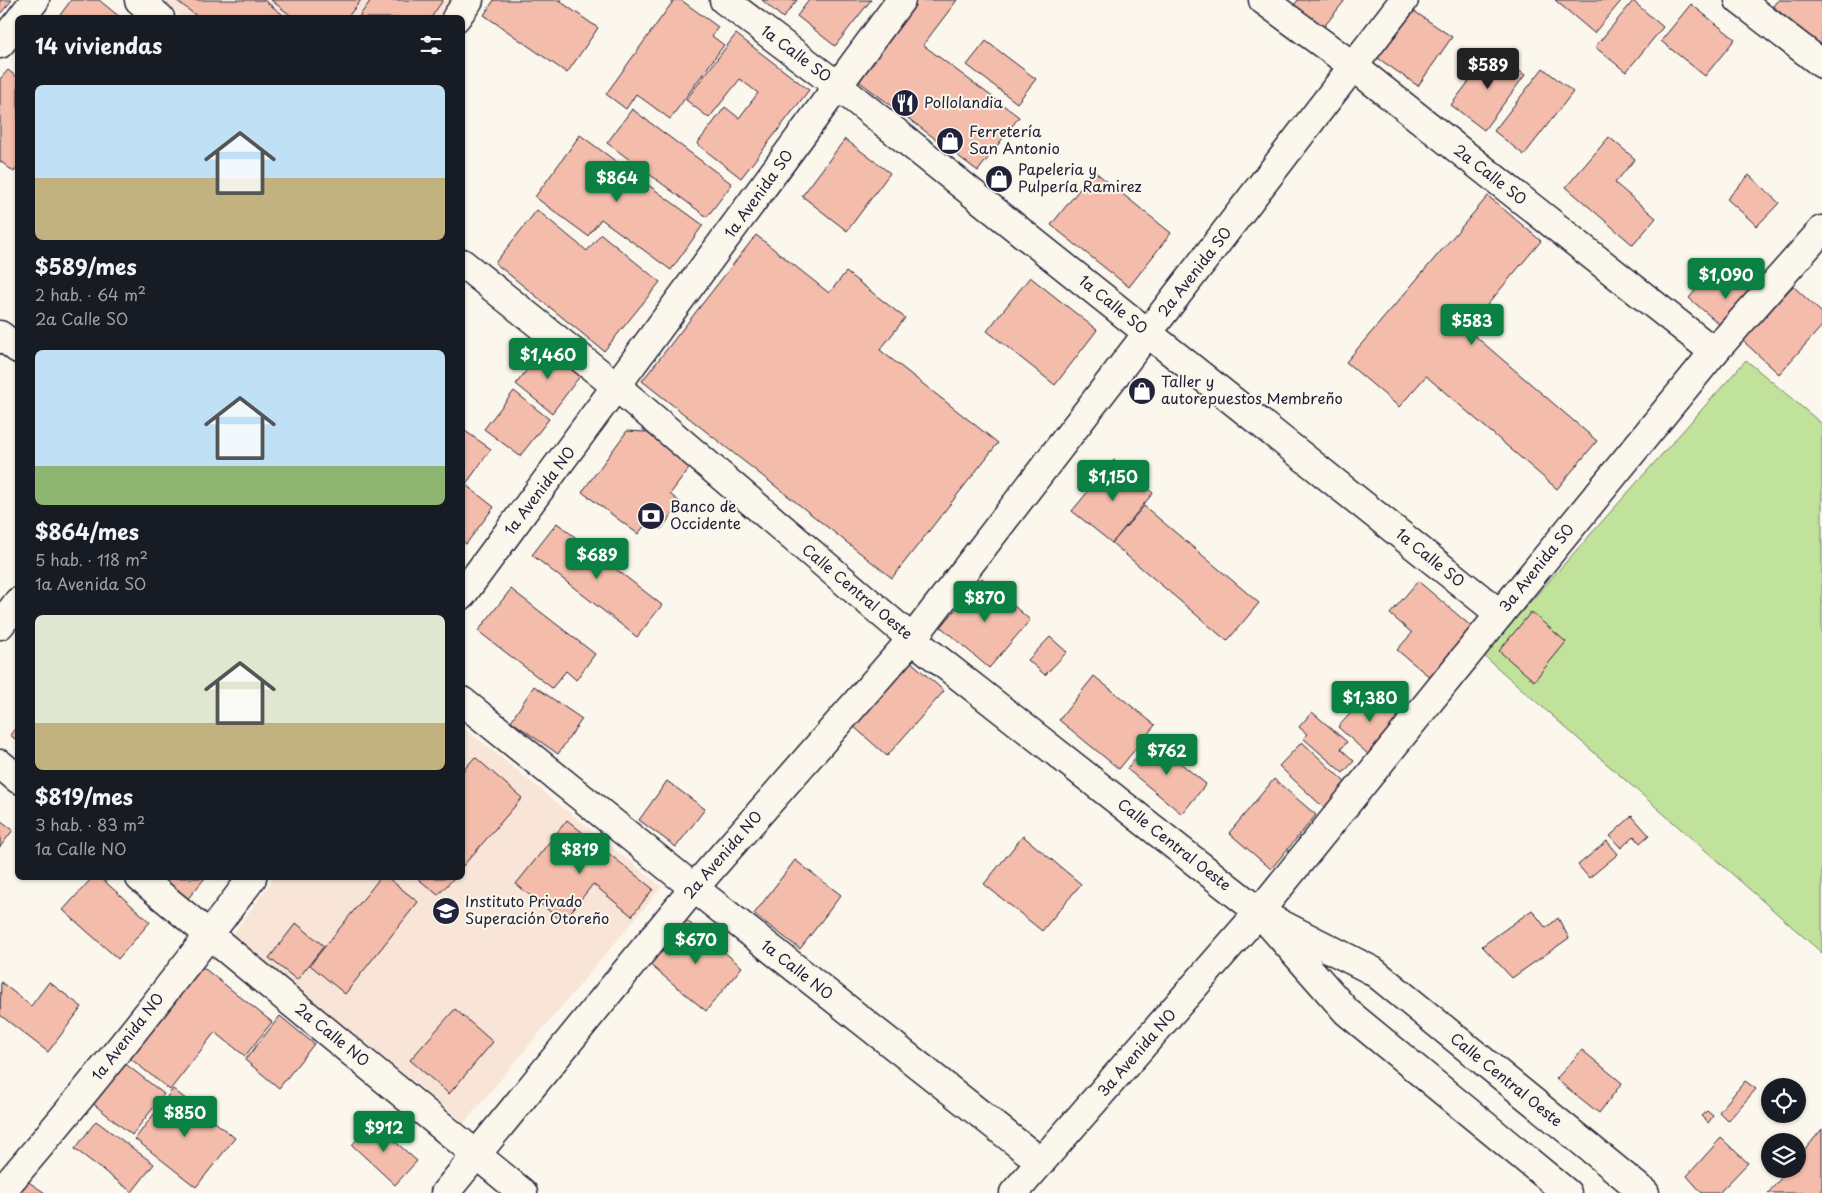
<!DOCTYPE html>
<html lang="es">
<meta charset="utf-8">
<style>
:root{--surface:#171b24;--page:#20242c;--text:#f1f3f6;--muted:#9ea1a6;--accent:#0b8043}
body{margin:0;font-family:"Playpen Sans",sans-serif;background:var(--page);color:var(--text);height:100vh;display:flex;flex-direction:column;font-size:19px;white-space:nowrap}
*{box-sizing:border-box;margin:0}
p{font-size:16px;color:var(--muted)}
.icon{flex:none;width:28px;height:28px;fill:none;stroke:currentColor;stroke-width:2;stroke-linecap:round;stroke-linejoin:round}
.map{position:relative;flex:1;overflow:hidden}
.sheet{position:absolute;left:15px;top:15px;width:450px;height:865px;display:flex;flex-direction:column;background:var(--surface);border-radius:8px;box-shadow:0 1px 4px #0004}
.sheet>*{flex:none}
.fabs{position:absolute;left:1761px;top:1078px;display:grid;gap:10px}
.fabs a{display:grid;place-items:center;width:45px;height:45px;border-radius:50%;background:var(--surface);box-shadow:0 1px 4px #0004;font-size:25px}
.price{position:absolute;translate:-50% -42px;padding:0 11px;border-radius:5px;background:var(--accent);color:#fff;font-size:16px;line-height:32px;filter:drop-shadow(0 1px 2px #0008)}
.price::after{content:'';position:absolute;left:50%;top:30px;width:15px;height:11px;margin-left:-8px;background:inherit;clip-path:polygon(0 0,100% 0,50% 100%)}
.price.active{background:#222;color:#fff}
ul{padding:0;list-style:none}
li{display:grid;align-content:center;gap:10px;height:265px;padding:0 20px}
li span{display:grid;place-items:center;height:155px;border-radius:8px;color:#555}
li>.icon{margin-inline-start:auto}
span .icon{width:90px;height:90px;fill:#fffc;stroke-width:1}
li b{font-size:21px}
h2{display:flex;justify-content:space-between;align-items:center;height:60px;padding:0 20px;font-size:21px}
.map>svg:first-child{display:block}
</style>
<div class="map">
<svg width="1822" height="1193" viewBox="0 0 1822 1193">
<rect width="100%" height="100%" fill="#fbf7ec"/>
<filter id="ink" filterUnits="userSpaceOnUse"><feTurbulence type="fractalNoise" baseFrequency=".02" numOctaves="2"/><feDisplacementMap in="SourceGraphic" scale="10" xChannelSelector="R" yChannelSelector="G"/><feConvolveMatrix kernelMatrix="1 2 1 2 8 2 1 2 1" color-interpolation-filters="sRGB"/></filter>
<g filter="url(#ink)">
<g fill="#f9e5d8">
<path d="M161,0h294l-14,18 -259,-1z"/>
<path d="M463,727l199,160 -198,236 -232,-188 42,-57h188z"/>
</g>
<path fill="#c0e29b" stroke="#71826b" d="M1746,360l76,64v529l-339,-298z"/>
<g fill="#f4bcaa" stroke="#22223b">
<path d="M0,0h12l-12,14z"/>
<path d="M71,0h28l22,18h-63z"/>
<path d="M176,0h88l23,18h-88z"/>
<path d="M271,0h90l-14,18h-53z"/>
<path d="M371,0h72l-12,18h-73z"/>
<path d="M494,0h68l-1,2 37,26 -31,45 -83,-58z"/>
<path d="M674,0h7l37,27 -6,9 12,9 -54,74 -34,-25 -10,15 -20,-15z"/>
<path d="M762,0h35l-14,18z"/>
<path d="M809,0h62l-36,46 -38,-30z"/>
<path d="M916,0h41l-34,45 96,72 -41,54 -122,-92z"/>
<path d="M1298,0h47l-22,28 -29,-23z"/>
<path d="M1555,0h67l-28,33z"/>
<path d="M1778,0h44v49l-49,-43z"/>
<path d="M1633,1l30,26 -37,45 -31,-25z"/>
<path d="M1691,4l44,35 -30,37 -44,-35z"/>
<path d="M1405,5l47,32 -34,49 -46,-32z"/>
<path d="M736,34l73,56 -68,88 -44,-34 28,-37 14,11 19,-25 -18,-14 -31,39 -23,-18z"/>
<path d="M986,41l50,38 -19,24 -50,-38z"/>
<path d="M1492,51l33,24 -41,55 -33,-25z"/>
<path d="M1543,68l30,24 -49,63 -30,-24z"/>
<path d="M8,70l10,8v89l-4,5 -14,-11v-82z"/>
<path d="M632,109l100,75 -25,33 -100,-74z"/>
<path d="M580,135l123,90 -32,45 -70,-51 -13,17 -53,-39z"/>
<path d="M1609,137l26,22 -20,24 41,35 -23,27 -67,-58z"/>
<path d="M845,139l45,34 -43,58 -45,-35z"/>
<path d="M1094,171l77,62 -42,54 -78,-62z"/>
<path d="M1749,175l30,28 -22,23 -30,-27z"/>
<path d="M1488,196l53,45 -74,88 130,112 -40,48 -131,-113 -27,31 -53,-45z"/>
<path d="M537,210l50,41 14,-17 59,48 -56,69 -109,-88z"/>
<path d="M756,235l73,58 17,-21 59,46 -25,32 118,93 -106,135 -250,-197z"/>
<path d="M1719,263l44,38 -30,35 -44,-38z"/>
<path d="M1030,277l67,53 -42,55 -68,-54z"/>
<path d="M1793,286l29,27v13l-43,48 -36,-33z"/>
<path d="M544,348l36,28 -28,37 -36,-29z"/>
<path d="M514,391l35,28 -29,37 -36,-27z"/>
<path d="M462,429l29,20 -25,35 -4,-2z"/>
<path d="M627,431l19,1 45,34 -21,28 11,9 -20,26 -12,-9 -11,14 -56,-42z"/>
<path d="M1114,460l39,33 -41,50 -40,-32z"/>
<path d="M462,482l32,25 -28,37 -4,-3z"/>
<path d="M1144,506l115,97 -32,38 -115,-98z"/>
<path d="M557,523l105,82 -25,32 -105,-82z"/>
<path d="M982,578l48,42 -41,48 -48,-41z"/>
<path d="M1418,581l61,52 -42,50 -40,-33 15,-17 -22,-19z"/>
<path d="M511,589l84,65 -19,26 -10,-9 -14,17 -74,-57z"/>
<path d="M1531,612l35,30 -32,39 -35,-30z"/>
<path d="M1050,637l17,15 -22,23 -17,-15z"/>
<path d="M892,645l52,46 -57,65 -52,-46z"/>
<path d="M1094,676l61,49 -36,44 -60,-49z"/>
<path d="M534,686l48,33 -24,35 -47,-33z"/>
<path d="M1371,691l31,29 -33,35 -31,-28z"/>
<path d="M1312,712l35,30 -6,7 13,12 -11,12 -40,-35 4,-4 -8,-7z"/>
<path d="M18,725v16l-8,-6z"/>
<path d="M1151,739l55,45 -24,30 -55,-45z"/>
<path d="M1302,742l45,42 -23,24 -45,-42z"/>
<path d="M475,757l47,41 -60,69v-95z"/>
<path d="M1274,779l42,36 -45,54 -42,-36z"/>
<path d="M667,781l38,28 -29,38 -37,-27z"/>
<path d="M1632,816l17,19 -9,8 -6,-7 -13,12 -11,-12z"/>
<path d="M0,820l13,10 -13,17z"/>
<path d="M567,820l86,69 -21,27 -39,-32 -30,38 -47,-38z"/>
<path d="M1023,836l58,48 -39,47 -58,-47z"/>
<path d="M1607,841l11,13 -29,24 -11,-13z"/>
<path d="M795,860l46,35 -41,54 -46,-35z"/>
<path d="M92,878h9l49,44 -32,37 -55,-49z"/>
<path d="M158,878h47l-19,23z"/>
<path d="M380,878h8l30,24 -73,92 -35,-29z"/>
<path d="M417,878h37l-16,17z"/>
<path d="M1532,910l14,18 12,-10 11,20 -57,40 -30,-32z"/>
<path d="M686,920l56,47 -36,44 -57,-47z"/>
<path d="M296,923l28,23 -27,34 -28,-22z"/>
<path d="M200,965l72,57 -27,34 -30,-24 -45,58 -43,-34z"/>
<path d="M1,982l30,24 18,-24 33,25 -34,45 -48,-37z"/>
<path d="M455,1009l38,33 -44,52 -39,-34z"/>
<path d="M280,1016l34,28 -35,44 -34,-28z"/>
<path d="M1582,1050l40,33 -23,30 -43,-34z"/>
<path d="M123,1062l41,32 -32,41 -41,-33z"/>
<path d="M1745,1081l11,8 -28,32 -9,-9z"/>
<path d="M173,1089l62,49 -39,49 -61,-48z"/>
<path d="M1707,1111l6,5 -5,7 -7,-7z"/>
<path d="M96,1121l58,43 -22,28 -57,-43z"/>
<path d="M373,1122l44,39 -22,24 -43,-40z"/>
<path d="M1822,1129v64h-54l21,-24h9v-11z"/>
<path d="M1721,1138l27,25 -29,30h-17l-15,-17z"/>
<path d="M24,1179l21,14h-30z"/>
</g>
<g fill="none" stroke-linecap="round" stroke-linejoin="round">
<g stroke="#22223b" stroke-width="31">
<g id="street">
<path d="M724,0l114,86 662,528"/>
<path d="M1263,0l90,66 361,286"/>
<path d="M1739,0l83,64"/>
<path d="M21,18l14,-18"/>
<path d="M0,44l18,-22"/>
<path d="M0,335l18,14"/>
<path d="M462,701l232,187 347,274"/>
<path d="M0,764l18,15"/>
<path d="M140,878l383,315"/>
<path d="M445,1193l249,-305 218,-249 492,-639"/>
<path d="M1014,1193l245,-281 241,-298 214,-262 108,-122"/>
</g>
</g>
<g stroke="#22223b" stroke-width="31">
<g id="secondary">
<path d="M139,0l21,18"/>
<path d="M456,18l13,-18"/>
<path d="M462,263l155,124 295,252 347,273 88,100 220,181"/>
<path d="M462,595l439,-595"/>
<path d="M0,625l18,-23"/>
<path d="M1273,920l100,51 272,222"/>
<path d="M0,1193c87,-102 172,-208 252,-315"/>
</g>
</g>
<use href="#street" stroke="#fbf7ec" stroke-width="28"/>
<use href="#secondary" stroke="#fbf7ec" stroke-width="28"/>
</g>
</g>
<defs>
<g id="restaurant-disc" transform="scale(1.4375)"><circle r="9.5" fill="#22223b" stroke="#fbf7ec"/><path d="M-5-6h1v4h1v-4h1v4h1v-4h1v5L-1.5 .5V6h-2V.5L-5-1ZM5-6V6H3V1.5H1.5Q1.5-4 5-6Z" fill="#fff"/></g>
<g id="shop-disc" transform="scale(1.4375)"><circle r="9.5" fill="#22223b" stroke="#fbf7ec"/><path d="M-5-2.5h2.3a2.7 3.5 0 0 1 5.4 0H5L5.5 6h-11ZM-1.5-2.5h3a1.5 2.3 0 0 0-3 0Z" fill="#fff"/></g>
<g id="bank-disc" transform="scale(1.4375)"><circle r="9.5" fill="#22223b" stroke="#fbf7ec"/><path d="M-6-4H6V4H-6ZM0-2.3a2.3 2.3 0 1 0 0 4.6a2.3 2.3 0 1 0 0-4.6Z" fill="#fff"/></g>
<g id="school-disc" transform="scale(1.4375)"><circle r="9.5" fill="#22223b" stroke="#fbf7ec"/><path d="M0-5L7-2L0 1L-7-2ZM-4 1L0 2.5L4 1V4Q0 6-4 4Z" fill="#fff"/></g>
</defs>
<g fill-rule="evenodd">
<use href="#restaurant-disc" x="905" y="103"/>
<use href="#shop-disc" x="950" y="141"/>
<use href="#shop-disc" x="999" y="179"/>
<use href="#shop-disc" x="1142" y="391"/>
<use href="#bank-disc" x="651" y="516"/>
<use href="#school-disc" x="446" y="911"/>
</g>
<g text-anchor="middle" stroke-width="4" stroke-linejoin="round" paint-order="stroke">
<g font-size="15" fill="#22223b" stroke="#fbf7ec">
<text transform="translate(796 54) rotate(37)" y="5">1a Calle SO</text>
<text transform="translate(1490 175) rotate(38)" y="5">2a Calle SO</text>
<text transform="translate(759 194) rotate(-54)" y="5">1a Avenida SO</text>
<text transform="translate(1195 272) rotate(-52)" y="5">2a Avenida SO</text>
<text transform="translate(1113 305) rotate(39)" y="5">1a Calle SO</text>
<text transform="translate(540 491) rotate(-53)" y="5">1a Avenida NO</text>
<text transform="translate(1430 558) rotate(39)" y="5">1a Calle SO</text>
<text transform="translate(1537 568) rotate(-51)" y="5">3a Avenida SO</text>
<text transform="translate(857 592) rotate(40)" y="5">Calle Central Oeste</text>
<text transform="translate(1174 845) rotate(38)" y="5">Calle Central Oeste</text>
<text transform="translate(723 855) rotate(-49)" y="5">2a Avenida NO</text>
<text transform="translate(797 970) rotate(38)" y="5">1a Calle NO</text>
<text transform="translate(332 1035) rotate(39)" y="5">2a Calle NO</text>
<text transform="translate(128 1037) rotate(-52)" y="5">1a Avenida NO</text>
<text transform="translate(1137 1053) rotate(-49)" y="5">3a Avenida NO</text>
<text transform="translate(1506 1080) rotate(39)" y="5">Calle Central Oeste</text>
</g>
<g font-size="15" fill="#22223b" stroke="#fbf7ec" text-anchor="start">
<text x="924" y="108">Pollolandia</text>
<text x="969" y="137">Ferretería<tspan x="969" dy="17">San Antonio</tspan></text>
<text x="1018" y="175">Papeleria y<tspan x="1018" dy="17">Pulpería Ramirez</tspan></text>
<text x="1161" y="387">Taller y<tspan x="1161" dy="17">autorepuestos Membreño</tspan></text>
<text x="670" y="512">Banco de<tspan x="670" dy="17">Occidente</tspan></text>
<text x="465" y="907">Instituto Privado<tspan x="465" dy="17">Superación Otoreño</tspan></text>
</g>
</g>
</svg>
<div class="fabs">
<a><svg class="icon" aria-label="locate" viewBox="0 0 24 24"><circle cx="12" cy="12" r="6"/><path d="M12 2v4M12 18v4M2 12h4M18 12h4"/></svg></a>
<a><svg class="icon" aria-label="layers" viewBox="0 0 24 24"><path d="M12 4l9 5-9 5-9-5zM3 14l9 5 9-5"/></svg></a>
</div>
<b class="price active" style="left:1488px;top:90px">$589</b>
<b class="price" style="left:617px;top:203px">$864</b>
<b class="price" style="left:1726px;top:300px">$1,090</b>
<b class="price" style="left:1472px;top:346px">$583</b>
<b class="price" style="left:548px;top:380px">$1,460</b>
<b class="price" style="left:1113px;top:502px">$1,150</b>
<b class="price" style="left:597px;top:580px">$689</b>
<b class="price" style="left:985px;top:623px">$870</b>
<b class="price" style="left:1370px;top:723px">$1,380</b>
<b class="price" style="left:1167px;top:776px">$762</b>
<b class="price" style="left:580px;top:875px">$819</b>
<b class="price" style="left:696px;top:965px">$670</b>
<b class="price" style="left:185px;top:1138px">$850</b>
<b class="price" style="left:384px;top:1153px">$912</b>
<section class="sheet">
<h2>14 viviendas<svg class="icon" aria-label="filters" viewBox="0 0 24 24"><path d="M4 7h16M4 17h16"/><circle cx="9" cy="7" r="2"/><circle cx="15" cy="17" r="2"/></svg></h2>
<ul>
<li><span style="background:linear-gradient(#bfe0f5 60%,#c2b280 0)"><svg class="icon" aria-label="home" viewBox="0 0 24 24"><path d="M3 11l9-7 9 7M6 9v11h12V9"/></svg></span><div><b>$589/mes</b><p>2 hab. · 64 m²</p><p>2a Calle SO</p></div></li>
<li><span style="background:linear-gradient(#bfe0f5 75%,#8fb573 0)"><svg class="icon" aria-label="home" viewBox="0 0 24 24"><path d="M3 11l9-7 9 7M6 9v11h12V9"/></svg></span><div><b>$864/mes</b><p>5 hab. · 118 m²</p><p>1a Avenida SO</p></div></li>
<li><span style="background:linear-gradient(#dfe7d0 70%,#c2b280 0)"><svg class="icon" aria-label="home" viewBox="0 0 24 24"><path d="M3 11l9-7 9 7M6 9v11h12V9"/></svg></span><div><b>$819/mes</b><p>3 hab. · 83 m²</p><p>1a Calle NO</p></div></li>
</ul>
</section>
</div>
